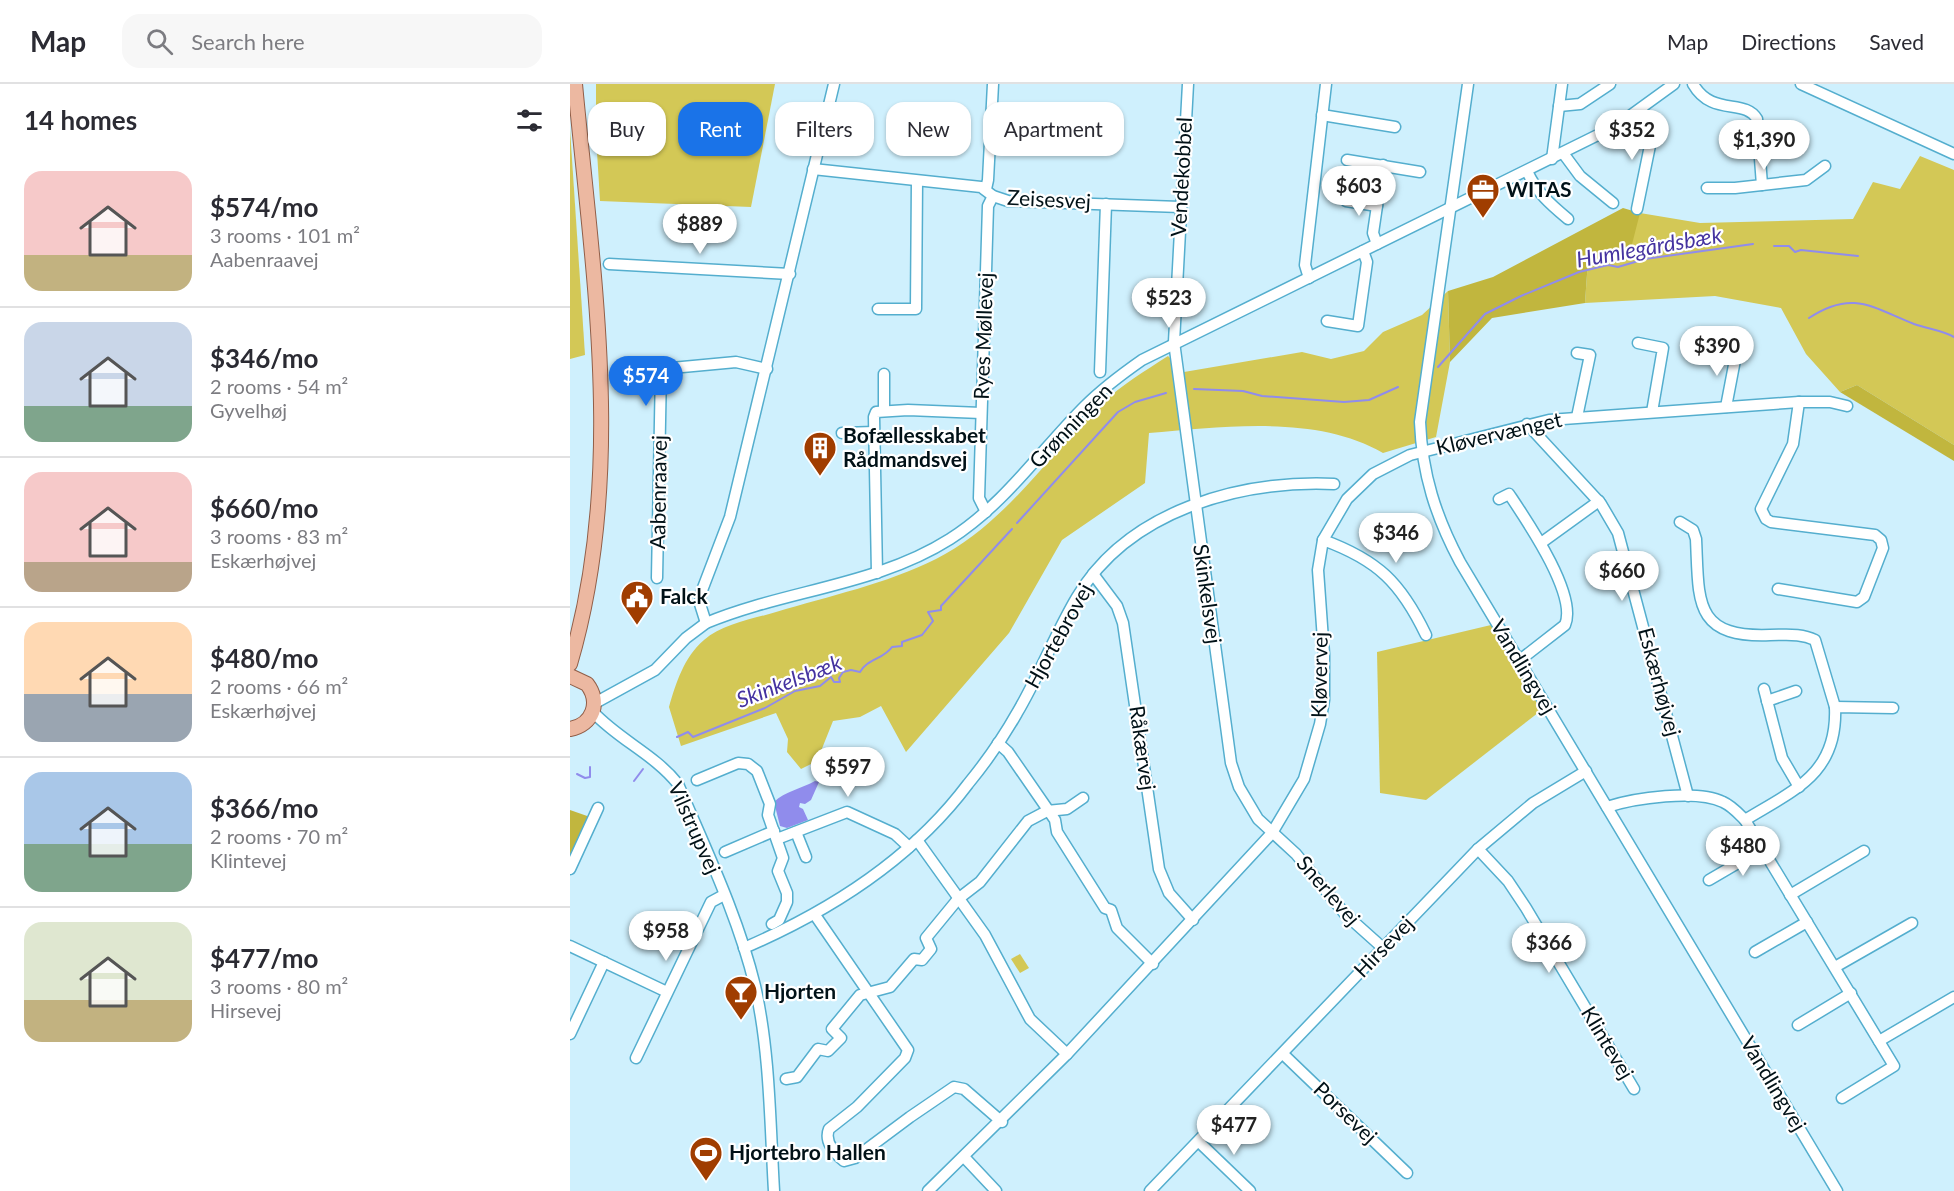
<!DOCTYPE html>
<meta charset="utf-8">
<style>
:root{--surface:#fff;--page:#f7f7f7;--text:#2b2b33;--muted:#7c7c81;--line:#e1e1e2;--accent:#1a73e8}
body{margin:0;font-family:Lato,sans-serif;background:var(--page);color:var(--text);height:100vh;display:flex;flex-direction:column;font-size:22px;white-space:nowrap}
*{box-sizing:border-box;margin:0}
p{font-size:20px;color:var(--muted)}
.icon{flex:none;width:33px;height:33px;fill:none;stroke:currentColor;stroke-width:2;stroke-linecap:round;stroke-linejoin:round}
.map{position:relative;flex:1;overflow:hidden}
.details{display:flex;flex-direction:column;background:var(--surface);width:570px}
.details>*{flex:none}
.hud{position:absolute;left:18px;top:18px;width:570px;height:54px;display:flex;gap:12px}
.price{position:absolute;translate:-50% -51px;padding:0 14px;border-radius:21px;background:#fff;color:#222;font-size:20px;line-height:39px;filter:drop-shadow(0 2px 3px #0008)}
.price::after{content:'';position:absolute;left:50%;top:36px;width:18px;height:14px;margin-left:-9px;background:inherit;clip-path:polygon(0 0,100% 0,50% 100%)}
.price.selected{background:var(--accent);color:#fff}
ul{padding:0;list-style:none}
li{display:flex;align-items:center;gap:18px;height:150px;padding:0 24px}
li+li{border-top:2px solid var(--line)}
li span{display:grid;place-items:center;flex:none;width:168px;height:120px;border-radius:18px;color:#555}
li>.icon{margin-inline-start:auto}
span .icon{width:72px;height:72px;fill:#fffc;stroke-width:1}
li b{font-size:26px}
h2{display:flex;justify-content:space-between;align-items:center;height:72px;padding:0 24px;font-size:26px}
.tag{padding:0 21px;border-radius:18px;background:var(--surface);box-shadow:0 2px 4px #0004;font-size:21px;line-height:54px}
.tag.selected{background:var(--accent);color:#fff}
header{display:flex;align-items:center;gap:36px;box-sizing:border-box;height:84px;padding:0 30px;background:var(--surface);border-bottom:2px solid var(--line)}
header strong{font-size:28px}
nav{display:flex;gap:33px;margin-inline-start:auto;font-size:21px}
.search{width:420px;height:54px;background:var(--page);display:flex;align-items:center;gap:15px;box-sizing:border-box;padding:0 21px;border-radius:18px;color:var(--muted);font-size:22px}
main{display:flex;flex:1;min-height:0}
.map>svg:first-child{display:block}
</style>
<header>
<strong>Map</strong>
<div class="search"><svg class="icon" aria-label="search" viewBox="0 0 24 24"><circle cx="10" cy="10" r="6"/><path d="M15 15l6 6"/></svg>Search here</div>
<nav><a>Map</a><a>Directions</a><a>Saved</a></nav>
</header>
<main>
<section class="details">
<h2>14 homes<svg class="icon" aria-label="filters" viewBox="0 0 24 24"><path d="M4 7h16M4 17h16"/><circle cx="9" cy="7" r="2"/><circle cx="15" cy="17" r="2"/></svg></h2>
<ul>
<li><span style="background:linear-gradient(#f6c9c9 70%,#c2b280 0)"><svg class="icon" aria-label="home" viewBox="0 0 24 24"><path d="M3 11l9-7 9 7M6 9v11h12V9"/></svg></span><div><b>$574/mo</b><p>3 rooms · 101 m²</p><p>Aabenraavej</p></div></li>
<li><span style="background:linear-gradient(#c9d6e8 70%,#7fa58c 0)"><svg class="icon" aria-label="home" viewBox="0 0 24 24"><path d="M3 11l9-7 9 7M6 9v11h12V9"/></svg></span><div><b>$346/mo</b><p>2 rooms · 54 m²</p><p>Gyvelhøj</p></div></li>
<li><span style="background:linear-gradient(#f6c9c9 75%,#b9a48a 0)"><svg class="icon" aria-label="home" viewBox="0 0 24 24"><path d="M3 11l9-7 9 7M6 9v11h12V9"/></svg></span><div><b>$660/mo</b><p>3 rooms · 83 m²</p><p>Eskærhøjvej</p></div></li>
<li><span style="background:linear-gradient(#ffd9b3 60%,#9aa5b1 0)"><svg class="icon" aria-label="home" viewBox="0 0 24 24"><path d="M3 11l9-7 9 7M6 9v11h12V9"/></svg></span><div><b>$480/mo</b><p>2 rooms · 66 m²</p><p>Eskærhøjvej</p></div></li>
<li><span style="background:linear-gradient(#a9c7e8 60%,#7fa58c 0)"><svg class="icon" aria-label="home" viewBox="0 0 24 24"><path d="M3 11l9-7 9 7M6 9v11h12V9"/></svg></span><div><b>$366/mo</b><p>2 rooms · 70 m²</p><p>Klintevej</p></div></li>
<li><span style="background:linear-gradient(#dfe7d0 65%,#c2b280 0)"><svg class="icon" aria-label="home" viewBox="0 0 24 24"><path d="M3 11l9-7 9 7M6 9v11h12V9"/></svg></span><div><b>$477/mo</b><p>3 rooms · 80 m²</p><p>Hirsevej</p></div></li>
</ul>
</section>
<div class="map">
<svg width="1384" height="1107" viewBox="0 0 1384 1107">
<rect width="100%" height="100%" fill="#cff0fd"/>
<g fill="#d3c856">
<path d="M26,0h179l-24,123 -151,-6 -4,-66z"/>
<path d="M0,45l15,226 -15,4z"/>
<path d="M1350,72l34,14v275l-97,-60 -17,7 -34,-38 -25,-46 -66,-12 -130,7 3,-43 52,-47 60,10 153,-4 20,-37 27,7z"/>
<path d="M878,207l2,71 -14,75 -53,16c-66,-39 -161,-26 -234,-20l-4,50 -83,57 -53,93 -103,119 -25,-46 -21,11 -27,4 -16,40 -16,8 -14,-17 1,-13 -12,-26 -95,33 -12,-39c7,-24 15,-50 35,-67 18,-16 49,-21 72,-28 53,-16 110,-28 160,-53 69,-35 111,-102 166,-155 19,-19 43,-33 66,-48l16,16 118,-20 29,7 33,-8 19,-19 39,-17z"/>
<path d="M921,541l52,84 -117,91 -46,-7 -3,-141z"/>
<path d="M450,870l9,14 -9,5 -9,-14z"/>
</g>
<g fill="#c1b63e">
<path d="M1053,124l17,5 -11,43 -41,4 -3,43 -93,15 -42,44 -2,-71 45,-14z"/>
<path d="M1287,301l97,60v16l-114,-69z"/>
<path d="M0,726l20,7 -20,43z"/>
</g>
<path fill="#908cec" d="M245,697l4,1 -8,18 -6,4 -5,-1 -1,4 4,2 5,11 -21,8 -7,-2 -6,-24c11,-11 27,-13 41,-21z"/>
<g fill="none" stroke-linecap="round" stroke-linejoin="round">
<g stroke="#908cec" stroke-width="2">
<path d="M1204,162h15l6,6 6,-2 57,6"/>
<path d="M1239,234c44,-29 64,-10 105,6 14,5 27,6 40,13"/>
<path d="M868,283l47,-53 36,-18 58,-24 29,-7 10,2 27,-8 108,-15"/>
<path d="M624,305l49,2 19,5 82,6 25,-2 29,-13"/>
<path d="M447,439l101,-111 17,-10 31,-9"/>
<path d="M107,653l11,-5 5,5 72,-29 30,-17 25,-5 11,-9 3,5h6l-1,-4 4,-6 8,-2 9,2c7,-13 24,-13 32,-25l10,-1v-4l20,-7 11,-14 -5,-9 13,-2v-4l71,-77"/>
<path d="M7,690l8,4 5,-1v-10"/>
<path d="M64,697l9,-12"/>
</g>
<g stroke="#54aece" stroke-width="13">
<g id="minor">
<path d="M618,0l-14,258 57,421 8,24 19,32 38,35 49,60 38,34"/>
<path d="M898,0l-48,338c2,52 16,95 40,140l377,629"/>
<path d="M1123,0c19,33 52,14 64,35l5,66"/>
<path d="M1231,0l153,70"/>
<path d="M989,22l21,-2 30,-20"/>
<path d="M752,31l73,12"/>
<path d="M993,69l17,23 33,27"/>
<path d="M982,75l10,-75"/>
<path d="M777,76l73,12"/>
<path d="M243,85l168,18 12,9 15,5 172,6"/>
<path d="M957,87c10,22 23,33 41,48"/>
<path d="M1137,104h28l71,-8 19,-14"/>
<path d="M416,105l2,-9 5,-96"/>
<path d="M776,117l31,5"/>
<path d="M1067,125l17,-83 -13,-16"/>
<path d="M807,160l-4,-11 10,-68"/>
<path d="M39,180l181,10"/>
<path d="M739,194l-4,-13 21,-181"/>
<path d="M308,225h38l1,-128"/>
<path d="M757,237l31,5 9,-64 -4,-11"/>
<path d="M1068,259l25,5 -11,64"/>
<path d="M1007,269l13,2 -13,62"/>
<path d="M530,288l6,-168"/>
<path d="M1156,323l13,-68 -8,-1"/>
<path d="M314,326v-36"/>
<path d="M957,340l74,80 17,29 70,263"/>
<path d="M272,349l32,-1"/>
<path d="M929,415l10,-5c18,27 69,101 56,131l-45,35"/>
<path d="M416,428l-7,-14 9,-292 5,-10"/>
<path d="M1110,438l13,8 3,9c3,62 -3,99 74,96 16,0 31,-2 45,5l20,67"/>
<path d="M753,456c55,20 78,43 103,95"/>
<path d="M971,459l58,-42"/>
<path d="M307,489l-3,-156 2,-5 32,-2 73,3"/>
<path d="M523,490l24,32 6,17 36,246 10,24 24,27"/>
<path d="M87,494l4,-209 75,-7 31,7"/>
<path d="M1208,505l79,13 7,-5 19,-49 -2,-8 -6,-5 -104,-13 -5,-3 -5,-10 32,-65 6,-42"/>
<path d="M136,539l-6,-19 1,-11 29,-76 104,-433"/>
<path d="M1194,605l18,69 17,29"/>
<path d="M1197,617l29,-10"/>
<path d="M25,619l60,-33 31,-32 20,-15c79,-33 170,-37 244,-84 55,-35 90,-88 135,-133 18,-18 37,-32 57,-46l474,-234 58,-42"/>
<path d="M23,628c26,28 61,42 85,72 28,66 60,132 77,202 15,66 15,137 19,205"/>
<path d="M428,659l10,9 47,68 2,12 48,76 6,2 6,18 36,36"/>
<path d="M127,696l41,-17 10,1 9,7 13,33 -2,11 15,43 -5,13 9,22v9l-8,18 -7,4"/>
<path d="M1037,723c27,-9 90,-18 116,-5 9,4 15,11 22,18l149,246 -52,32"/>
<path d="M1175,736c49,-30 93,-46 90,-113l58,1"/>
<path d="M226,748l10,25"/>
<path d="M207,755l70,-27 48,22 14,13"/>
<path d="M347,756l68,95 45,84 37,35"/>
<path d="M908,765l30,32 18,27 108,181"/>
<path d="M155,768l49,-21"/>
<path d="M0,785l28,-61"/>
<path d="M1139,796l53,-31"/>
<path d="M1220,811l74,-44"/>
<path d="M245,831l93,135 -3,8 -48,49 -28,22c-5,12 5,24 15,32l11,-3 55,-41 44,-30 10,2 38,33"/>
<path d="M0,862l97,46"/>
<path d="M174,864c86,-37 167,-88 224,-164 18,-22 35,-46 49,-71 22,-37 38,-79 60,-116 52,-87 163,-117 257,-113"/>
<path d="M1185,868l52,-30"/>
<path d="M1265,883l77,-44"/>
<path d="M1228,941l53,-32"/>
<path d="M0,950l34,-72"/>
<path d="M1309,957l75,-44"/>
<path d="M713,970l124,119"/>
<path d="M66,974l75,-156 13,-7"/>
<path d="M216,995l11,-2 21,-28 10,2 13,-13 -9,-9 28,-34 30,-8 24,-28 8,1 9,-11 -5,-11 32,-39 22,-17 48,-61 19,-10 20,-2 16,-11"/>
<path d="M629,1058l51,49"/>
<path d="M395,1074l31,33"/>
<path d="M358,1107l139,-137 205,-221 32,-54 16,-55 4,-24v-46l-6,-84 5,-30 24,-41 26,-25 37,-19 139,-35 250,-18h31l17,4"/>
<path d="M580,1107l328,-342 55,-46 53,-32"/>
</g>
</g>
<g stroke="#915e48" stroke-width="16">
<g id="major">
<path d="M0,580c56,-190 23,-387 5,-580"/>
<path d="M0,592l17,8c14,18 6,41 -17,45"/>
</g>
</g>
<use href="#minor" stroke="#fff" stroke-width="10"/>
<use href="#major" stroke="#ecb8a1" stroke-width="14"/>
</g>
<defs>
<g id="office-pin" transform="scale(1.725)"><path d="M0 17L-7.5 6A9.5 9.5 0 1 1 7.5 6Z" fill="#a03d00" stroke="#fff"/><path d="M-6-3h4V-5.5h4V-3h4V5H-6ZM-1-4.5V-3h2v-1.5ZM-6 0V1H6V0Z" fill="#fff"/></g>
<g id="building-pin" transform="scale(1.725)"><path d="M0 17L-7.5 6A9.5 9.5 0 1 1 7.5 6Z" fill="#a03d00" stroke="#fff"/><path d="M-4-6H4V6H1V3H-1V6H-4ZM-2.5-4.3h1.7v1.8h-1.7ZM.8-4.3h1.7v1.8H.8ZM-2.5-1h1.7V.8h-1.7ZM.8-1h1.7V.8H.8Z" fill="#fff"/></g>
<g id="civic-pin" transform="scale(1.725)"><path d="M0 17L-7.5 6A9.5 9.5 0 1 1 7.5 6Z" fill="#a03d00" stroke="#fff"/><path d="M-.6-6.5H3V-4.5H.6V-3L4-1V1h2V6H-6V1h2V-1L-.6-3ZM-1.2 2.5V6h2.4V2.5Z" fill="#fff"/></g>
<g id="bar-pin" transform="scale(1.725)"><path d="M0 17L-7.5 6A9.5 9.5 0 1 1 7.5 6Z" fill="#a03d00" stroke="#fff"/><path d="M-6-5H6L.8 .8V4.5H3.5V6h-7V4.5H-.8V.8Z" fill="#fff"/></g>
<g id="stadium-pin" transform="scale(1.725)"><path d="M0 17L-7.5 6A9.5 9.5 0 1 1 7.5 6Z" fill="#a03d00" stroke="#fff"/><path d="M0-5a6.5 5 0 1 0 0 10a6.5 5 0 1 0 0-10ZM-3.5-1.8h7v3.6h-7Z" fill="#fff"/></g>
</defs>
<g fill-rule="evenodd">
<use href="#office-pin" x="913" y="106"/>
<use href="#building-pin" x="250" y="364"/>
<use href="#civic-pin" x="67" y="513"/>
<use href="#bar-pin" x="171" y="908"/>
<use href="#stadium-pin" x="136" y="1069"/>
</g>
<g text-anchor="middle" stroke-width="4.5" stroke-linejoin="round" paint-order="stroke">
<g font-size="21" fill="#011117" stroke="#fff">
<text transform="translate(612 93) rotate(-87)" y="7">Vendekobbel</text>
<text transform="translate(479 116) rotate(3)" y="7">Zeisesvej</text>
<text transform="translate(414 252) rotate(-88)" y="7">Ryes Møllevej</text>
<text transform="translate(501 342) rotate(-46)" y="7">Grønningen</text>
<text transform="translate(929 350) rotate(-13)" y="7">Kløvervænget</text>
<text transform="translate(89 408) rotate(-89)" y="7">Aabenraavej</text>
<text transform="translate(637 510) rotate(82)" y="7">Skinkelsvej</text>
<text transform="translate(489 552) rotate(-61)" y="7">Hjortebrovej</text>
<text transform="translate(953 583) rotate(59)" y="7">Vandlingvej</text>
<text transform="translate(750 591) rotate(-89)" y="7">Kløvervej</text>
<text transform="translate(1089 598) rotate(75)" y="7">Eskærhøjvej</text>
<text transform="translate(572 664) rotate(82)" y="7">Råkærvej</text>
<text transform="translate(124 744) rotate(66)" y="7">Vilstrupvej</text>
<text transform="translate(758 807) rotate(49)" y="7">Snerlevej</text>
<text transform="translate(814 863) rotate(-46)" y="7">Hirsevej</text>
<text transform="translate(1037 959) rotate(59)" y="7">Klintevej</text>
<text transform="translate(1203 1000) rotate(59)" y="7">Vandlingvej</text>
<text transform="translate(775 1029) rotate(44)" y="7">Porsevej</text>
</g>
<g font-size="21" font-weight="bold" fill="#011117" stroke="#fff" text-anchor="start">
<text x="936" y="113">WITAS</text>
<text x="273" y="359">Bofællesskabet<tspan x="273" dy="24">Rådmandsvej</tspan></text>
<text x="90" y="520">Falck</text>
<text x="194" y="915">Hjorten</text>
<text x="159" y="1076">Hjortebro Hallen</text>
</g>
<g font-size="22" font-style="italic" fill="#4533a0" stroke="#fff">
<text transform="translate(1079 163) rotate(-10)" y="8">Humlegårdsbæk</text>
<text transform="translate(219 597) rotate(-21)" y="8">Skinkelsbæk</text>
</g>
</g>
</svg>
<b class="price" style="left:1062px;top:77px">$352</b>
<b class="price" style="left:1194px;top:87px">$1,390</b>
<b class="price" style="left:789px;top:133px">$603</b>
<b class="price" style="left:130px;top:171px">$889</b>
<b class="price" style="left:599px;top:245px">$523</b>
<b class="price" style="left:1147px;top:293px">$390</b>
<b class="price selected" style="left:76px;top:323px">$574</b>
<b class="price" style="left:826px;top:480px">$346</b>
<b class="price" style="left:1052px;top:518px">$660</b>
<b class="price" style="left:278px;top:714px">$597</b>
<b class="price" style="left:1173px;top:793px">$480</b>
<b class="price" style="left:96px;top:878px">$958</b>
<b class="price" style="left:979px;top:890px">$366</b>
<b class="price" style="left:664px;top:1072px">$477</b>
<div class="hud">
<a class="tag">Buy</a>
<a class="tag selected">Rent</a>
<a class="tag">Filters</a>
<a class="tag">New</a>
<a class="tag">Apartment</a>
</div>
</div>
</main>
